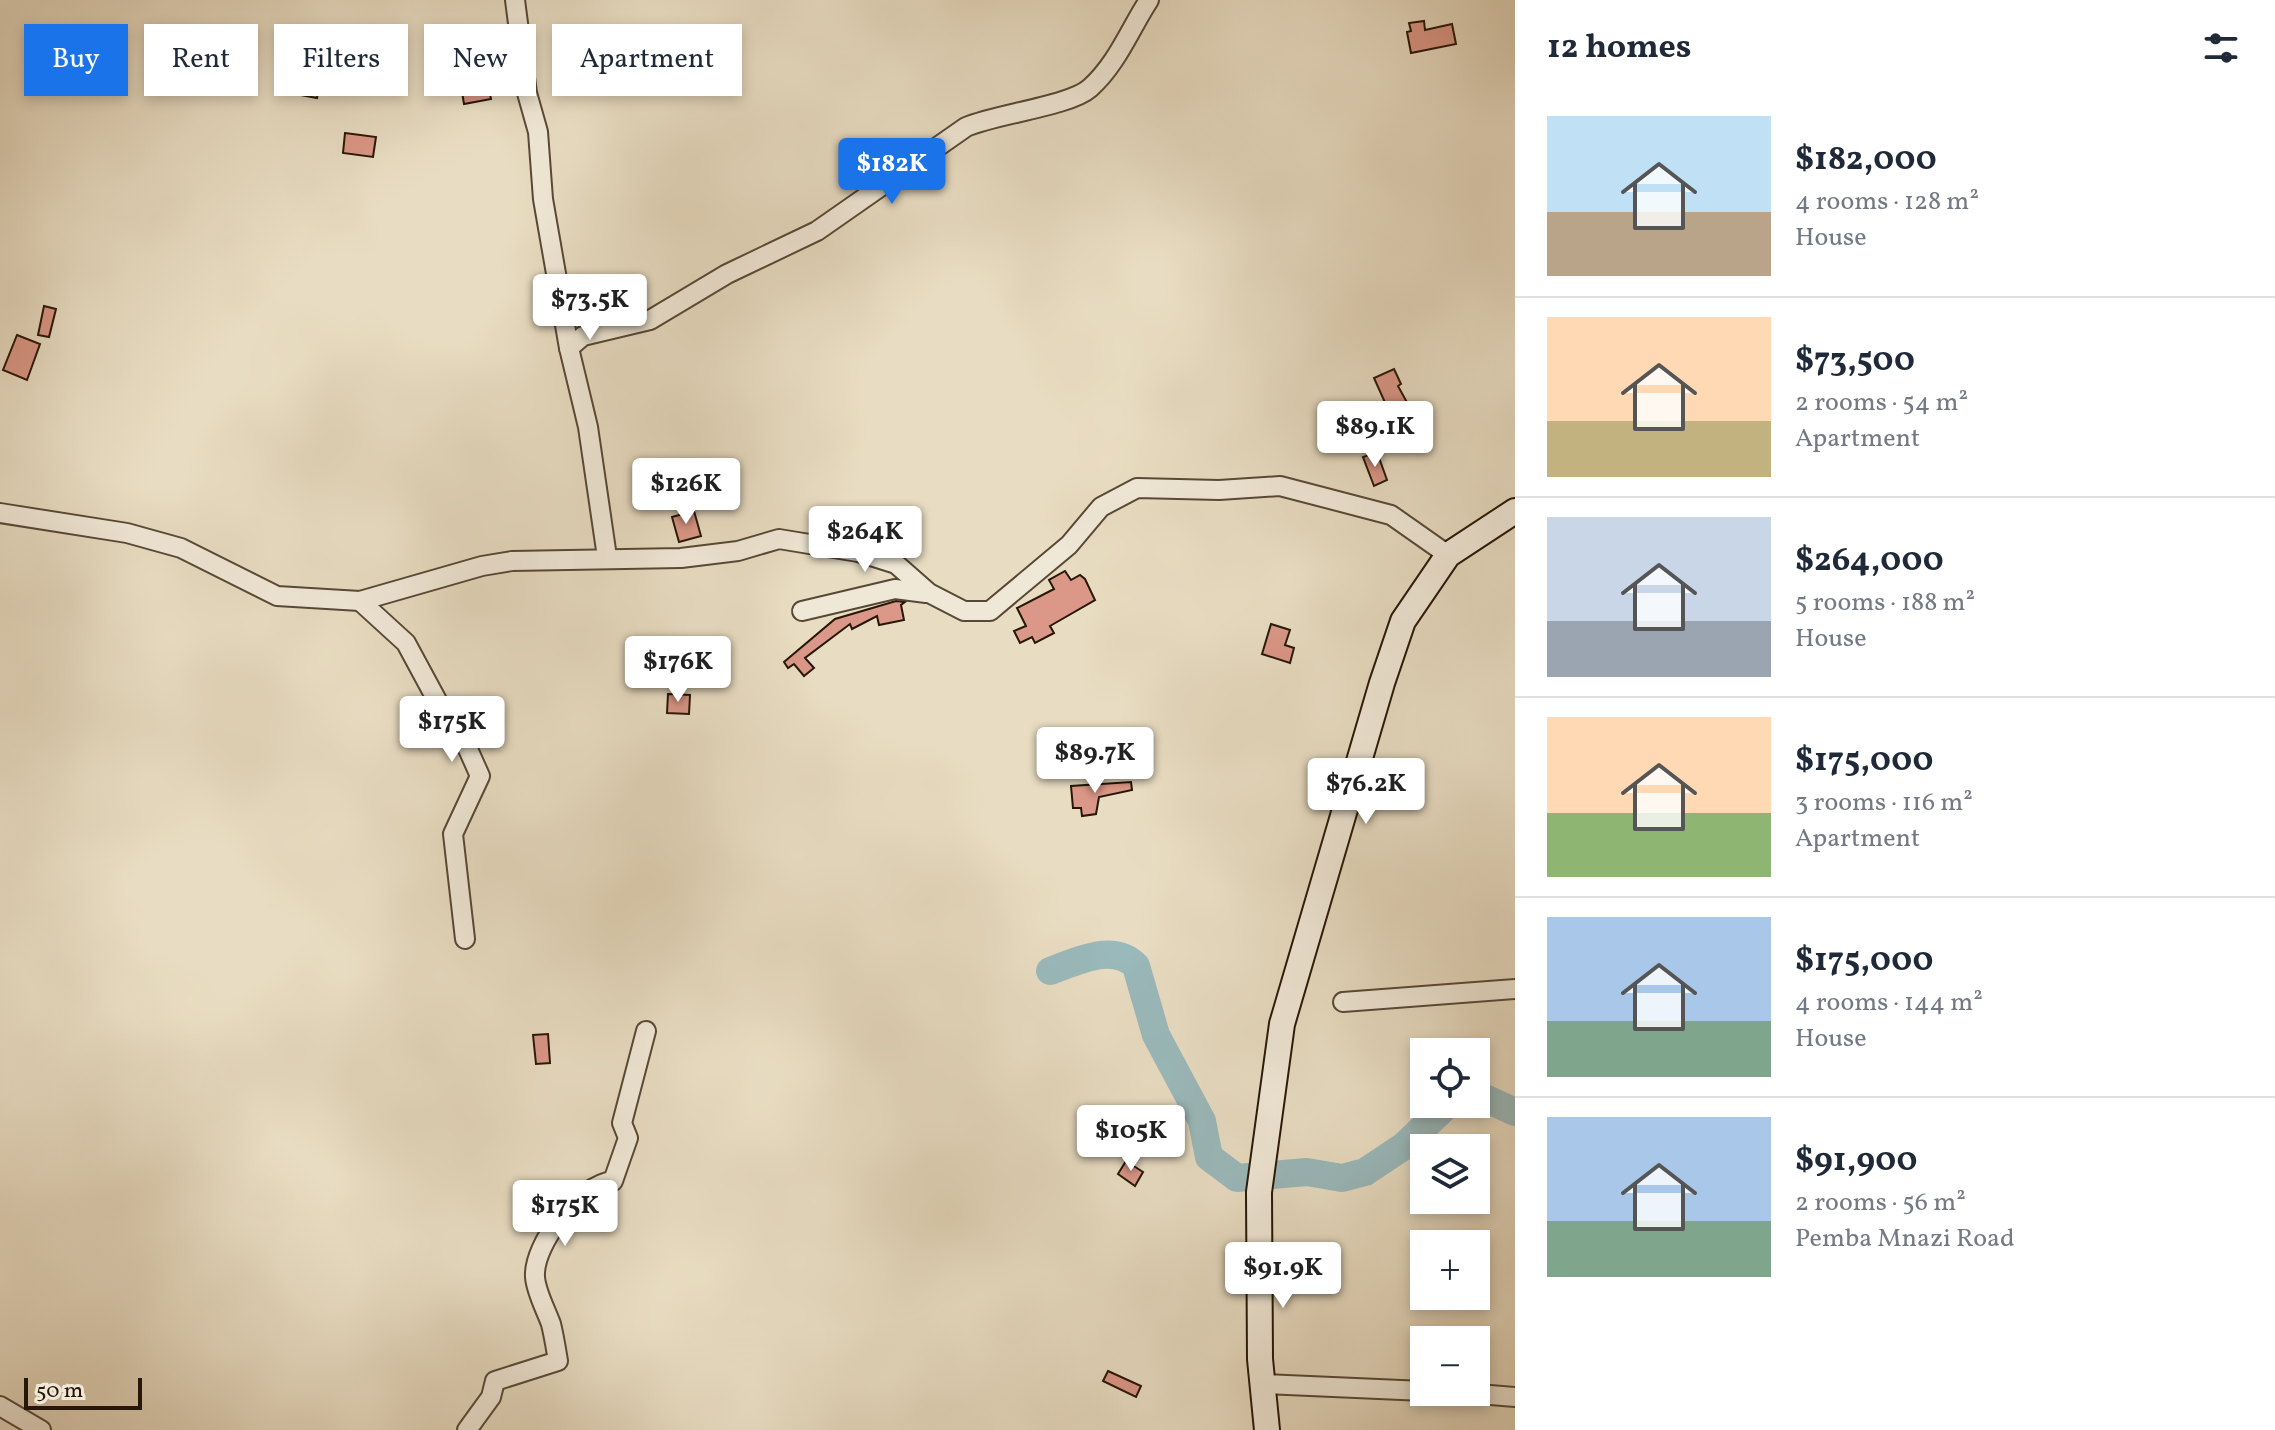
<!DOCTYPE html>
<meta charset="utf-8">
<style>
:root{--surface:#fff;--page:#f6f6f7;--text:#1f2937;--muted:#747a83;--line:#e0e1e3;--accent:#1a73e8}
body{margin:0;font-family:Vollkorn,serif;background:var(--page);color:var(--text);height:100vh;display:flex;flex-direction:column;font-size:30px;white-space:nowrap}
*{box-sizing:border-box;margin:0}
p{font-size:26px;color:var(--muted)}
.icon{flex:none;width:44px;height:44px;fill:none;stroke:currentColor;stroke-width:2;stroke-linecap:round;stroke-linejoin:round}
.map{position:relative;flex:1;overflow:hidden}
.side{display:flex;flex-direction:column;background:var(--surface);width:760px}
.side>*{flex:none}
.hud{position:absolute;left:24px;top:24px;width:760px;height:72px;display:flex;gap:16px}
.fabs{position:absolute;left:1410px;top:1038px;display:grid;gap:16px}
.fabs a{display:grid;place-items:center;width:80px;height:80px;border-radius:0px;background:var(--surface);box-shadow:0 4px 12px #0003;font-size:40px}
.scale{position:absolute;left:24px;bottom:20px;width:118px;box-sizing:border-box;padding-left:8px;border:4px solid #271708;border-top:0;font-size:22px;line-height:28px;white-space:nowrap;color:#271708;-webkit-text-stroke:6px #f0e8d7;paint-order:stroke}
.price{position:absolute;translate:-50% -68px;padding:0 18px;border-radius:8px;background:#fff;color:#222;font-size:26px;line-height:52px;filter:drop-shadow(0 2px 4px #0008)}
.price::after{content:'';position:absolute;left:50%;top:48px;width:24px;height:18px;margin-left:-12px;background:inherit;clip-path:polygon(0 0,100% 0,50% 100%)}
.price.selected{background:var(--accent);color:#fff}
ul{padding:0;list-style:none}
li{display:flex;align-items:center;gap:24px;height:200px;padding:0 32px}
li+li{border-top:2px solid var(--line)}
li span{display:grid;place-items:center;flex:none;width:224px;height:160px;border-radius:0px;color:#555}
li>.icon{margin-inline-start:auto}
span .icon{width:96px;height:96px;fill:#fffc;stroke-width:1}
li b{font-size:34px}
h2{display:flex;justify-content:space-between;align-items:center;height:96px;padding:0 32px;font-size:34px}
.tag{padding:0 28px;border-radius:0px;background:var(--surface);box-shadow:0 4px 12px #0003;font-size:28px;line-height:72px}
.tag.selected{background:var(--accent);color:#fff}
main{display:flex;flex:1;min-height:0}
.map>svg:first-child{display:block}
</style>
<main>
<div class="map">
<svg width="1515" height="1430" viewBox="0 0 1515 1430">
<rect width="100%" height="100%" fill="#e8dcc2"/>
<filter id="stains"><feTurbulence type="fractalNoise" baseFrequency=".0025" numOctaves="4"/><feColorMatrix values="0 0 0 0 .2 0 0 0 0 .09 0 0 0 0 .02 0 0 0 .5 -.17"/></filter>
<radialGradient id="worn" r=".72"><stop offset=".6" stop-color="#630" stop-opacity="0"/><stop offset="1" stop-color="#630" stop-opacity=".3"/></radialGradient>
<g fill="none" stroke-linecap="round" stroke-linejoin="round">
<g stroke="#9ab9bb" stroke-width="28">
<path d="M1050,971c26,-9 63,-29 86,-5l20,69 46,86 7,36 28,21 70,-6 35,6 23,-6 39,-26 44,-42"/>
<path d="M1476,1094l39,18"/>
</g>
</g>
<g fill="#db9787" stroke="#271708" stroke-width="2">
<path d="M1424,21l1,9 27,-6 4,20 -45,9 -4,-21 4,-1 -2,-8z"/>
<path d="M291,46l34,6 -8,46 -22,-4 2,-12 -11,-2z"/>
<path d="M486,75l5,24 -27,5 -4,-24z"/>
<path d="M345,133l31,4 -3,20 -30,-4z"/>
<path d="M44,306l12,3 -7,28 -11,-2z"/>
<path d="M17,335l23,9 -13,36 -24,-10z"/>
<path d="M1394,369l7,15 -3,2 22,40 -20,10 -26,-58z"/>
<path d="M1377,452l10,28 -13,6 -11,-29z"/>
<path d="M694,511l7,25 -22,6 -7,-25z"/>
<path d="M1065,571l6,9 9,-5 5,4 10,21 -45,26 4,7 -19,10 -3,-6 -12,6 -6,-12 12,-5 -9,-18 37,-19 -5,-9z"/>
<path d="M896,601l9,1 -4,3 3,15 -25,5 -2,-9 -25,13 -2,-5 -45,34 9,10 -10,8 -10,-12 -6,4 -4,-6 51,-43z"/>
<path d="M1271,624l19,6 -5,15 9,3 -4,15 -28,-9z"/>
<path d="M668,694l22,1 -1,19 -22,-1z"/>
<path d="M1131,782l1,8 -33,7 -3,17 -14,2 -1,-8h-8l-2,-22z"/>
<path d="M548,1034l2,29 -14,1 -3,-29z"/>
<path d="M1126,1161l17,11 -8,14 -17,-12z"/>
<path d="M1108,1371l33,15 -5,11 -33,-16z"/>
</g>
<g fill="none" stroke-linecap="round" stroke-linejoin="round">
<g stroke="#574836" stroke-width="22">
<g id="street">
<path d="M515,0l12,93 11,39 5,67 26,149 19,79 19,130"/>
<path d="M569,348l14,-12 67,-16 77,-46 90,-43 149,-104c30,-13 104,-21 124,-39 27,-24 40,-59 59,-88"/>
<path d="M0,513l127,20 54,15 96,48 83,5 122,-35 30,-5 169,-3 57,-7 41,-12 79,13 38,12 33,29 35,18h26l79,-66 32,-38 36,-19 82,2 61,-4 111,29 57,40"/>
<path d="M360,601l46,42 34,63 15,14 25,56 -27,58 12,105"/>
<path d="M802,611l93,-22 31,4"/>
<path d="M1343,1002l172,-13"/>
<path d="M1262,1384l162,7"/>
<path d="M1454,1392l61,5"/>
<path d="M0,1406l41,24"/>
<path d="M467,1430l24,-33 4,-16 63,-20c-2,-12 -4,-25 -7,-37 -5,-14 -15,-32 -16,-47 -2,-33 44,-92 78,-96l15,-43 -6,-15 24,-92"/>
</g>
</g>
<g stroke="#271708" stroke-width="28">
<path id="secondary" d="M1267,1430l-7,-71 -1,-167 23,-168 100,-341 21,-62 45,-66 67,-44"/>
</g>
<use href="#street" stroke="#f0e8d7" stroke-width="18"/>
<use href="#secondary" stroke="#f0e8d7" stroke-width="24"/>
</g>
<rect width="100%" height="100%" filter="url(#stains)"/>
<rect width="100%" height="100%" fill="url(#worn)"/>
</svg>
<div class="fabs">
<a><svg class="icon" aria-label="locate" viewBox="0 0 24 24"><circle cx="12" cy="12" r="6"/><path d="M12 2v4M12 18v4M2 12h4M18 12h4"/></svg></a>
<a><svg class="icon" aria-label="layers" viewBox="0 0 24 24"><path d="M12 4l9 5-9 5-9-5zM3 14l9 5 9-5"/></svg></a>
<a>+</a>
<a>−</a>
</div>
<div class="scale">50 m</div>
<b class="price selected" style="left:892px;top:206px">$182K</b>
<b class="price" style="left:590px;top:342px">$73.5K</b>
<b class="price" style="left:1375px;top:469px">$89.1K</b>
<b class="price" style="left:686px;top:526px">$126K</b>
<b class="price" style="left:865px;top:574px">$264K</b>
<b class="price" style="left:678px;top:704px">$176K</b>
<b class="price" style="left:452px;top:764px">$175K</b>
<b class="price" style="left:1095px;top:795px">$89.7K</b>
<b class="price" style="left:1366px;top:826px">$76.2K</b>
<b class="price" style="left:1131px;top:1173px">$105K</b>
<b class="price" style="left:565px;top:1248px">$175K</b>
<b class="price" style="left:1283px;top:1310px">$91.9K</b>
<div class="hud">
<a class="tag selected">Buy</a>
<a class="tag">Rent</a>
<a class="tag">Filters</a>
<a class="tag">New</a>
<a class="tag">Apartment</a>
</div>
</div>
<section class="side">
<h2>12 homes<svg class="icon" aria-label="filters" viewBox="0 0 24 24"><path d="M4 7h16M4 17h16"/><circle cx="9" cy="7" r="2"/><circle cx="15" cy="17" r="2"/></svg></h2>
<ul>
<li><span style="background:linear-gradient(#bfe0f5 60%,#b9a48a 0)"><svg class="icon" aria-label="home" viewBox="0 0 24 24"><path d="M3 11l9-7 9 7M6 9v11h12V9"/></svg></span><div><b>$182,000</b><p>4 rooms · 128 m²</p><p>House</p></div></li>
<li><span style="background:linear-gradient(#ffd9b3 65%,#c2b280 0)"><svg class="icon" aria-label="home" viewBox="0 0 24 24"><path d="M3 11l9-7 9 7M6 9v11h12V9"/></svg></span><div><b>$73,500</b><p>2 rooms · 54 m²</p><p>Apartment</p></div></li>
<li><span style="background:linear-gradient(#c9d6e8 65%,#9aa5b1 0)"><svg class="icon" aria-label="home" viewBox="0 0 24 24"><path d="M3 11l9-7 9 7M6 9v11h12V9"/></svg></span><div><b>$264,000</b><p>5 rooms · 188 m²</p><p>House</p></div></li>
<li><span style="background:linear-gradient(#ffd9b3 60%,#8fb573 0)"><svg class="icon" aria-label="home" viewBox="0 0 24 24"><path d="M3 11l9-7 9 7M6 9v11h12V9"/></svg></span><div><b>$175,000</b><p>3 rooms · 116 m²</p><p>Apartment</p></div></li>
<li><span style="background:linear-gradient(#a9c7e8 65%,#7fa58c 0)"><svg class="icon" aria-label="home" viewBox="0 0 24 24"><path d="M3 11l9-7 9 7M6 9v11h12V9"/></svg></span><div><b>$175,000</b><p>4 rooms · 144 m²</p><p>House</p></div></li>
<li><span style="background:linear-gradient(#a9c7e8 65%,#7fa58c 0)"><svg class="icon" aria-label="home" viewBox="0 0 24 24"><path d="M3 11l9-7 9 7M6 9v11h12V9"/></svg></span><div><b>$91,900</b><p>2 rooms · 56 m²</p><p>Pemba Mnazi Road</p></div></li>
</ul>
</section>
</main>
